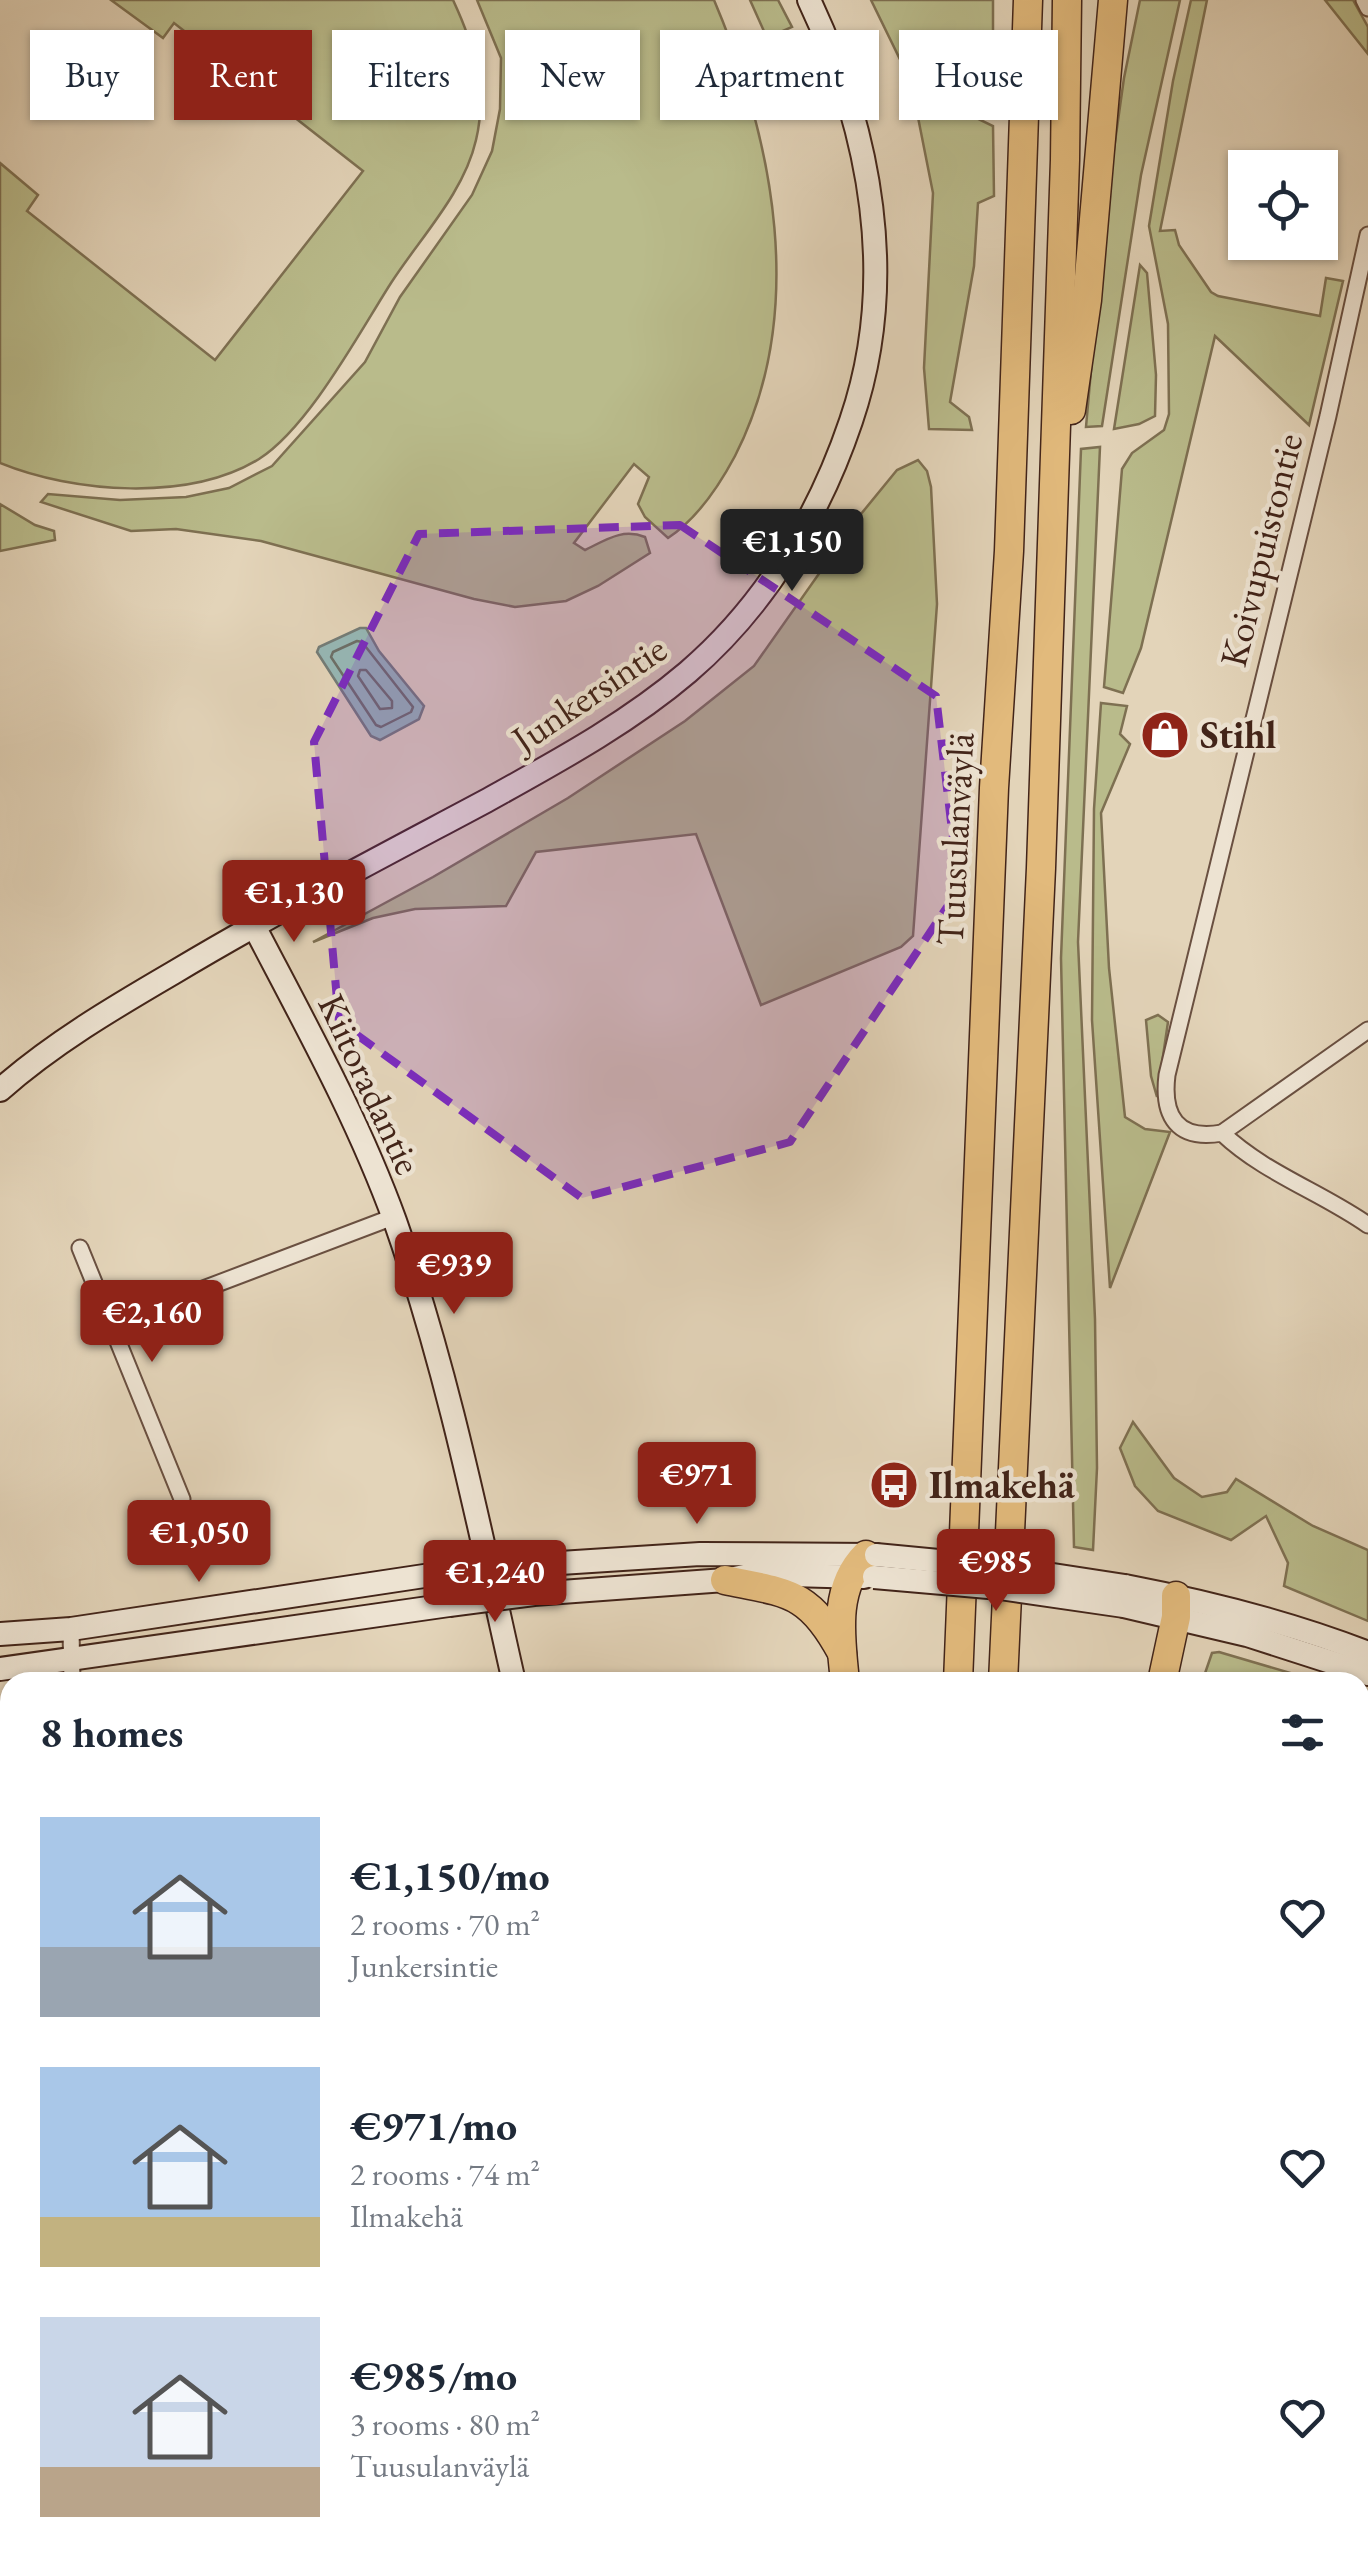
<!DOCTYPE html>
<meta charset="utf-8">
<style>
:root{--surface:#fff;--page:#f6f6f7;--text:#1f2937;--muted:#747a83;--accent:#8f2418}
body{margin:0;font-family:"EB Garamond",serif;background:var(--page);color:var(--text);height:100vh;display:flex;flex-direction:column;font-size:38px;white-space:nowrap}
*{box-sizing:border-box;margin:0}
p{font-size:32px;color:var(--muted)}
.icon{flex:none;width:55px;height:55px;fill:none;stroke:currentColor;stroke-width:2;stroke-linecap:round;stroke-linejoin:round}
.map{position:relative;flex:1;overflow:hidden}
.drawer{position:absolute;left:0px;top:1672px;width:1370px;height:892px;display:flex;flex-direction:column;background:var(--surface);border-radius:30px 30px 0 0;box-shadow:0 2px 8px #0004}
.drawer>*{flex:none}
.hud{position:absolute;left:30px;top:30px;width:1310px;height:90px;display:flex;gap:20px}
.fabs{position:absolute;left:1228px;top:150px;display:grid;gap:20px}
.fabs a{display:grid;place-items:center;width:110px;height:110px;border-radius:0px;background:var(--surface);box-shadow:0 2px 8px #0004;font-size:50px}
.price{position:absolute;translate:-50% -85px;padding:0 22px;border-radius:10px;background:var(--accent);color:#fff;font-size:32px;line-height:65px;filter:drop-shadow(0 2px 5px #0008)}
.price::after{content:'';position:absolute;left:50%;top:60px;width:30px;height:22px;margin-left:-15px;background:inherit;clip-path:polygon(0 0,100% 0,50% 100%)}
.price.current{background:#222;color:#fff}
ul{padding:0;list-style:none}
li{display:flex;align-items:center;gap:30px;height:250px;padding:0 40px}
li span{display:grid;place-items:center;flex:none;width:280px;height:200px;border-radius:0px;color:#555}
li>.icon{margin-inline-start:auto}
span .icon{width:120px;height:120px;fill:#fffc;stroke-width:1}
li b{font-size:42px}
h2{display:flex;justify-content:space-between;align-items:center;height:120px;padding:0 40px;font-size:42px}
.tag{padding:0 35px;border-radius:0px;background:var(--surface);box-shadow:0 2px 8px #0004;font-size:35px;line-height:90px}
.tag.current{background:var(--accent);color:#fff}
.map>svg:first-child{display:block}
</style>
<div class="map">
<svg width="1368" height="2563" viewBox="0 0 1368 2563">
<rect width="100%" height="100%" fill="#e3d4b9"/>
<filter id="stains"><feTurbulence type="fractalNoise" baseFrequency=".002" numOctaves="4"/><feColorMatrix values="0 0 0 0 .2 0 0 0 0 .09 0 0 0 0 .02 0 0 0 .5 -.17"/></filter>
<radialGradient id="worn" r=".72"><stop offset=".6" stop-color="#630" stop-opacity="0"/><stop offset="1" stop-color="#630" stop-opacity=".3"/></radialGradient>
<g fill="#b9bb8b" stroke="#7e7052" stroke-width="2.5">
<path d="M111,0h342c21,45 35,90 23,140 -12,53 -56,98 -85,143 -32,50 -82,144 -132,176 -70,43 -186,34 -259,4v-300l38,32 -11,16 188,149 148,-189 -189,-148 -11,15z"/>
<path d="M477,0h237c60,142 94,313 21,456 -16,30 -38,63 -67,82l-23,-21 -7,-13 11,-27 -15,-13 -60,79 11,7c21,-10 37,-22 60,-13l5,16 -52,33 -32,15 -51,6 -41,-8 -213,-58 -85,-12 -45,2 -90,-29 7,-8 72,6 66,-3 43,-9 43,-22 93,-104 35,-65 72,-102 20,-44 8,-42 1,-51z"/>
<path d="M750,0h28l14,27 -25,11z"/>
<path d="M871,0h122v51l-18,13 -7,50 25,12 1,70 -16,7 -4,63 -24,136 19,15 3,13 -43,-1 -5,-61 9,-175 -22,-111z"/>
<path d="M1140,0h40l-39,175 -39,251 -16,1 19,-214 19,-135z"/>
<path d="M1191,0h16l-47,231 15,-1 4,15 32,47 7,4 102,20 6,-38 17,3 -34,144 -94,-89 -74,312 -18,45 -19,-6 18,-218 10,-16 32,-23 5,-16 -1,-90 -19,-98 24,-145z"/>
<path d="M1325,0h28l15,27v27z"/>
<path d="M1140,265l7,8 9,102 -1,41 -16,8 -25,5z"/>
<path d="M1100,447l-22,495 17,377 2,149 -4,82 -19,-3 -13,-589 20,-509z"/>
<path d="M918,460l9,11 4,16 6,117 -24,332 -12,11 -140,58 -65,-171 -160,18 -30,54 -91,3 -42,9 -60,24 120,-65 135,-79 117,-77 69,-55 107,-152 36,-44z"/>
<path d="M0,504l35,21 19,6 1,9 -55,11z"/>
<path d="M1101,703l26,3 -7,28 10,10 -29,69 8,155 16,149 20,12 25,3 -60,156 -18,-268 2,-211z"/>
<path d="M1158,1015l10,7 -11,75 -6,-21 -5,-56z"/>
<path d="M1133,1422l41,56 28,19 25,-5 9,-13 77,47 55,24v71l-84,-35 4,-23 -22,-47 -35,24 -73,-29 -23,-25 -15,-38z"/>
<path d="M1219,1652l95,28 21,-5 18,7h-151l10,-29z"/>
<path d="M1360,1761l8,1v289l-8,-1z"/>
<path d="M10,1973v73l-2,4 -8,-6v-55z"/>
<path d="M0,2373l3,17 7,-1v166h86l-31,8h-55l-10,-29z"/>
<path d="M728,2555h160l1,8h-159z"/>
</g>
<path fill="#96b7b5" stroke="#747c77" stroke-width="2.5" d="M360,628h6l13,23 45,55 -5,13 -39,21 -9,-4 -54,-84 2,-5z"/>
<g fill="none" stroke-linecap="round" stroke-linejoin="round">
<g stroke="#6c6e67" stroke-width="2.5">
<path d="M357,641l5,1 51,65 -2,5 -30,15 -5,-2 -45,-68 2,-5z"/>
<path d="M360,670h6l26,31v7l-12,1 -22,-33z"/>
</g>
<path stroke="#747c77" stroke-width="5" d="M1360,1788l8,-1"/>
<g stroke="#6a5041" stroke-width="19">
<g id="street">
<path d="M1364,0l4,8"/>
<path d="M1368,235l-40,181 -161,659c-5,41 10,66 55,58 42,40 99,59 146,92"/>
<path d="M1222,1133l146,-103"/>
<path d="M80,1248l102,251"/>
<path d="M111,1324l282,-107"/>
<path d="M71,1629l1,53"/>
<path d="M0,1956l10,-15"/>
</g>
</g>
<g stroke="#422419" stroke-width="26">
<g id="secondary">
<path d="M254,926c50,96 104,193 141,295 53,150 84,306 119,461"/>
<path d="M0,1090c52,-46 113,-82 173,-117 102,-61 208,-116 313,-172 70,-39 141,-77 202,-129 77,-66 131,-156 163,-251 48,-140 20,-290 -42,-421"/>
<path d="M529,1565l171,-11 176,1"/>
<path d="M1125,1586c83,16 164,36 243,67"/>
<path d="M534,1594l191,-14 29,-6 110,3"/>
<path d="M1124,1606l123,29 121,39"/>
<path d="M0,1634l71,-5 373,-56"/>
<path d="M0,1669l449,-64"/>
<path d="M713,2555l2,8"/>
</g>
</g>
<g stroke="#422419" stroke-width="31">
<g id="highway">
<path d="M1071,410l16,-110 26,-300"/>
<path d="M725,1580c63,13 84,11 117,73"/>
<path d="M845,1682c-4,-43 -13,-93 21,-127"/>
<path d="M958,1682l36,-894 15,-237 19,-551"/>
<path d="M1003,1682l38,-814 24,-708 2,-160"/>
<path d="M1162,1682l14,-65v-21"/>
<path d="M916,2563l1,-8"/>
<path d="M965,2563v-8"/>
<path d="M993,2563l1,-8"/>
</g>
</g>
<use href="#street" stroke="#ede3d2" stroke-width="15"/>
<use href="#secondary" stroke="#ede3d2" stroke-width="22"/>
<use href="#highway" stroke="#e2ba7c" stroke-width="28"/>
<g stroke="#422419" stroke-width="26" stroke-linecap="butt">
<g id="secondary-bridge">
<path d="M876,1555l125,12 124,19"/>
<path d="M444,1573l85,-8"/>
<path d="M874,1577l126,11 124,18"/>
<path d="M449,1605l85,-11"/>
</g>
</g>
<use href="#secondary-bridge" stroke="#ede3d2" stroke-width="22"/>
</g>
<path fill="#7b2cbf" fill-opacity="0.2" stroke="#7b2cbf" stroke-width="8" stroke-dasharray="20 12" stroke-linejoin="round" d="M680,525l256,171 23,193 -169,253 -208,56 -243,-176 -25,-280 105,-208z"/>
<defs>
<g id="shop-disc" transform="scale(2.5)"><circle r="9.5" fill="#8f2418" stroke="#ede3d2"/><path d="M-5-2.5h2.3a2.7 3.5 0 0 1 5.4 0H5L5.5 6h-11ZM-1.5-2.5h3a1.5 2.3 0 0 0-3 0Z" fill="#fff"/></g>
<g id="bus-disc" transform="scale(2.5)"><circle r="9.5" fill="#8f2418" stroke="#ede3d2"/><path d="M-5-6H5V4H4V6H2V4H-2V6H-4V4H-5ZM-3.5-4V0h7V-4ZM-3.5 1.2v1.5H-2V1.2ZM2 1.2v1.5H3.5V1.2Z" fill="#fff"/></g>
</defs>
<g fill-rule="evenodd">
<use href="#shop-disc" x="1165" y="735"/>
<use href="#bus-disc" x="894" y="1485"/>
</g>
<g text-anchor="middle" stroke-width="9" stroke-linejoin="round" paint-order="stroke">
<g font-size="38" fill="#422419" stroke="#ede3d2">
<text transform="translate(1261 550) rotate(-76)" y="13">Koivupuistontie</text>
<text transform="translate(589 694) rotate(-34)" y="13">Junkersintie</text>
<text transform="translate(955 839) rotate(-87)" y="13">Tuusulanväylä</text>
<text transform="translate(370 1084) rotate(65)" y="13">Kiitoradantie</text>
</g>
<g font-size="38" font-weight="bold" fill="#422419" stroke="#ede3d2" text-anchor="start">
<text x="1200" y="748">Stihl</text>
<text x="929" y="1498">Ilmakehä</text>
</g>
</g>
<rect width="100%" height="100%" filter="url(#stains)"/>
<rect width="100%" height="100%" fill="url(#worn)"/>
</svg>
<div class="fabs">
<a><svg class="icon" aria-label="locate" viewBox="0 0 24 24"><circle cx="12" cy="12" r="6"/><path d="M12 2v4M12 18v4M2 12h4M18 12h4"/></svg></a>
</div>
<b class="price current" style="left:792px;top:594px">€1,150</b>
<b class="price" style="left:294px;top:945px">€1,130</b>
<b class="price" style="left:454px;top:1317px">€939</b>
<b class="price" style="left:152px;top:1365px">€2,160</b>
<b class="price" style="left:697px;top:1527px">€971</b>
<b class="price" style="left:199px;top:1585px">€1,050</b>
<b class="price" style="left:996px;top:1614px">€985</b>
<b class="price" style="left:495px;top:1625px">€1,240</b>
<div class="hud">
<a class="tag">Buy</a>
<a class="tag current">Rent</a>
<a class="tag">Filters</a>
<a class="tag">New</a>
<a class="tag">Apartment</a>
<a class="tag">House</a>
</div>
<section class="drawer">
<h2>8 homes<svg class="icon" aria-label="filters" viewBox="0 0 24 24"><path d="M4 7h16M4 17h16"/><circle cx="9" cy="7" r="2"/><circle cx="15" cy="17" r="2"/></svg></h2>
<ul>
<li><span style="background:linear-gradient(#a9c7e8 65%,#9aa5b1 0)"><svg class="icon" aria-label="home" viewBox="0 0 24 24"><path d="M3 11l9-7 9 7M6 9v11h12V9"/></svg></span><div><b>€1,150/mo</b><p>2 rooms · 70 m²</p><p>Junkersintie</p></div><svg class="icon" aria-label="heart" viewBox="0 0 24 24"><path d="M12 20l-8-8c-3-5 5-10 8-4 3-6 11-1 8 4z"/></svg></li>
<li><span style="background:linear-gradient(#a9c7e8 75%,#c2b280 0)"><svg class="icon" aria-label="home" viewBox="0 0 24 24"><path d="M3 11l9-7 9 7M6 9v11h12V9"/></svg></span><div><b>€971/mo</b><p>2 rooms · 74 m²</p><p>Ilmakehä</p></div><svg class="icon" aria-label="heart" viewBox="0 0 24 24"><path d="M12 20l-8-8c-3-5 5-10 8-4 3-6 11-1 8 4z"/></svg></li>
<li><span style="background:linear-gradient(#c9d6e8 75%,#b9a48a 0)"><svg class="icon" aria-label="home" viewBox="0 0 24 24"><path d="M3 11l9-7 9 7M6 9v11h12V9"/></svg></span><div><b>€985/mo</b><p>3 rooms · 80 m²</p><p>Tuusulanväylä</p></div><svg class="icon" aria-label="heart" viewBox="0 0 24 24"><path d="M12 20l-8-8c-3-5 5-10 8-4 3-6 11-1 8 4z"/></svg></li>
</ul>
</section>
</div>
